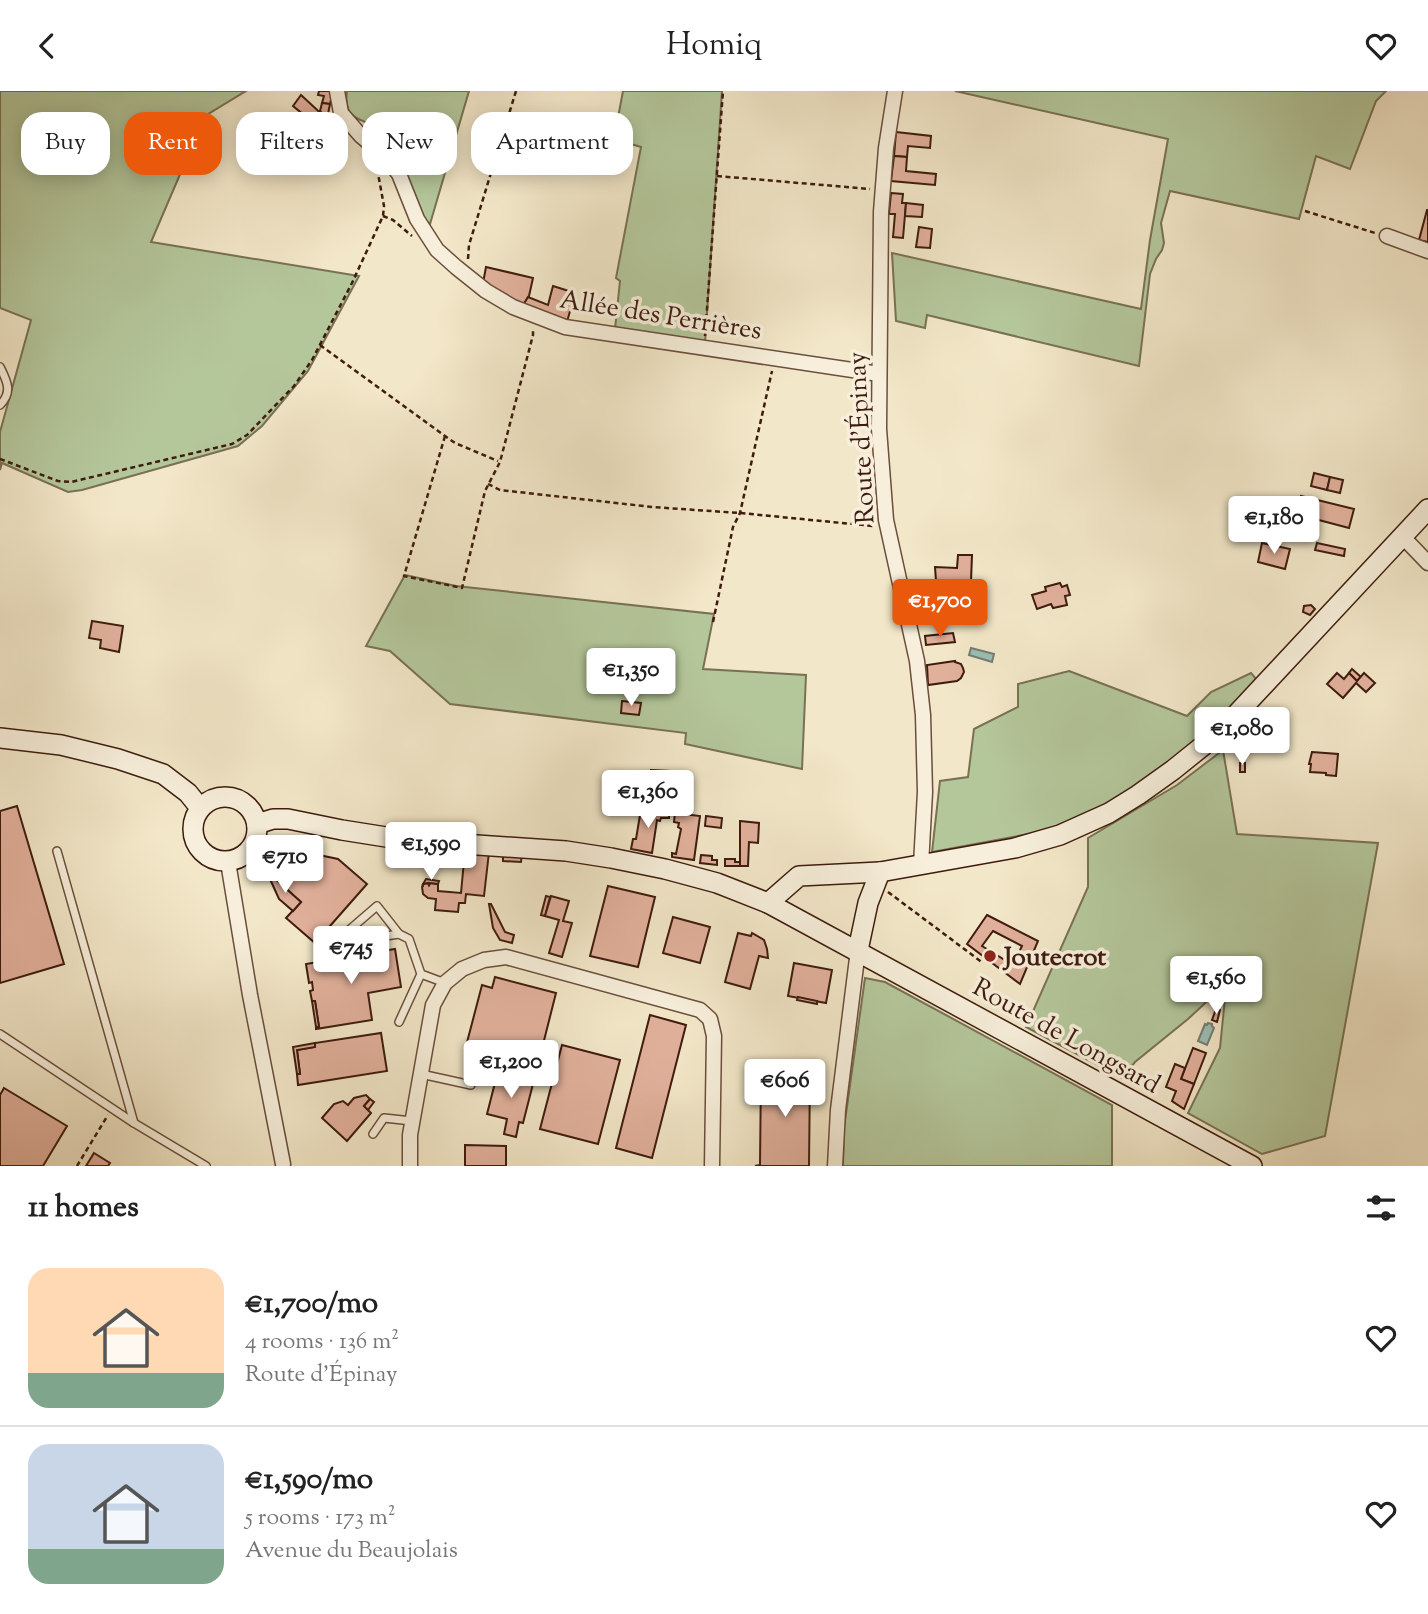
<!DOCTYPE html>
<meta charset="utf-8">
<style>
:root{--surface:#fff;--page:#f6f6f6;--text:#222;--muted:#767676;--line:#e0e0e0;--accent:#ea580c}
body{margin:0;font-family:"Sorts Mill Goudy",serif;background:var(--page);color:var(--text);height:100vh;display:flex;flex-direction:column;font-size:26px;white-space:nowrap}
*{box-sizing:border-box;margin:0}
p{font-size:23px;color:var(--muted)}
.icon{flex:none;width:38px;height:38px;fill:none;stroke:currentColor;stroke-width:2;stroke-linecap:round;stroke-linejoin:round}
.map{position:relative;height:1075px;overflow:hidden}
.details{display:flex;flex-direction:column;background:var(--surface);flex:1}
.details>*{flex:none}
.guide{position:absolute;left:21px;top:21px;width:700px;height:63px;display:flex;gap:14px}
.price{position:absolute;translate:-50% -60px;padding:0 16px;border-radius:7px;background:#fff;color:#222;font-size:23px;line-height:46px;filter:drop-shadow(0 2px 4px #0008)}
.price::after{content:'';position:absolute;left:50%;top:42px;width:21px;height:16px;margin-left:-10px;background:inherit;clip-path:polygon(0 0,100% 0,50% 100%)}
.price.active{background:var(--accent);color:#fff}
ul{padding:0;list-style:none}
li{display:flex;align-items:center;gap:21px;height:175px;padding:0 28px}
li+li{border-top:2px solid var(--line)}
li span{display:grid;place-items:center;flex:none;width:196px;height:140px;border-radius:21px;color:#555}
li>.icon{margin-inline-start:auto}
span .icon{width:84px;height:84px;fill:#fffc;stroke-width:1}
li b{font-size:30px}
h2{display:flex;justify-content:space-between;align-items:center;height:84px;padding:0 28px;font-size:30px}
.chip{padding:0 24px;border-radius:21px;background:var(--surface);box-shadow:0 4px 18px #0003;font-size:24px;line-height:63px}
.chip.active{background:var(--accent);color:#fff}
header{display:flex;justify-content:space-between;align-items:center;height:91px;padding:0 28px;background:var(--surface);font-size:32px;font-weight:600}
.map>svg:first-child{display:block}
</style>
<header><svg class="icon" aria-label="back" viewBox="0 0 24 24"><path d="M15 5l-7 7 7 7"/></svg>Homiq<svg class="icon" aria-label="heart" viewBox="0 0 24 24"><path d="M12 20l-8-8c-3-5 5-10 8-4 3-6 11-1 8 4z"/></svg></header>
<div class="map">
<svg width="1428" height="1075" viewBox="0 0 1428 1075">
<rect width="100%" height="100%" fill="#f2e7c8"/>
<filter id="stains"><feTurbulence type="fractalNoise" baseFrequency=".00286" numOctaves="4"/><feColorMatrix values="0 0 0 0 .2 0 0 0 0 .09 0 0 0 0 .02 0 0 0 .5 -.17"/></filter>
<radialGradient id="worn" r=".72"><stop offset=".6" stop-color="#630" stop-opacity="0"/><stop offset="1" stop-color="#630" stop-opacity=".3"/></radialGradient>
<g fill="#b4c79b" stroke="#797154" stroke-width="2">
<path d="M0,0h246l-41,25 -54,126 208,34 -51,95 -46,55 -24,20 -156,44 -14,2 -66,-29 -2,7v-38l31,-112 -31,-12z"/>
<path d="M347,0h122l-39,133c-3,-3 -6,-4 -9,-7 -5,-6 -15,-38 -17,-46 -2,-11 -2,-22 -8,-32 -16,-23 -55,-8 -49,-48z"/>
<path d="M623,0h99l-17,252 -90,-14 5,-48 -4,-3 25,-131 -27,-8z"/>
<path d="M955,0h431l-10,10 -26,68 -34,-13 -17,63 -129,-28 -9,32 3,20 -2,7 -6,9 -6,15 -11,92 -212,-51 -2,13 -29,-7 -4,-68 249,56 9,-69 18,-101z"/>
<path d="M405,484l51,11 258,28 -11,55 103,6 -4,94 -117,-25 1,-11 -236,-29 -60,-53 -24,-5z"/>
<path d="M1069,580l118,45 24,-24 40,-19 6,7 -46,48 -65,54 -39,24 -46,22 -129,24 8,-71 28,-4 6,-48 44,-22v-23z"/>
<path d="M1223,659l14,84 141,9 -53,293 -63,18 -74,-41 32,-65 5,-50 -10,-4 -27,25 -53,43 -13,16 -96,-51 62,-140v-49l89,-53z"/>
<path d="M865,887l20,4 227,123v61h-269l1,-38z"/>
</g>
<g fill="#9bbfb7" stroke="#767d73" stroke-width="2">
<path d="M971,557l23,6 -2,8 -23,-7z"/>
<path d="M1208,932l4,1v2l2,2 -7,17 -9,-4 7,-17 2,1z"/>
</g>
<g fill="#e1b09b" stroke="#3e1b0e" stroke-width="2" fill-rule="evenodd">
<path d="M319,0h14l-3,13 -8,-1 2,-7 -6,-1z"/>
<path d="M301,4l26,24 -4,5 -5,-4 -3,4 -22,-18z"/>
<path d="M322,12l8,1 -3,15 -7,-8z"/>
<path d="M896,41l35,4 -1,12 -22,-2 -1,11 -13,-1z"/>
<path d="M894,65l13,1 -1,14 30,3 -1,11 -44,-4z"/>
<path d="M891,102l12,1 -1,9h4l-3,35 -10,-1 2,-23h-6z"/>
<path d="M906,112l17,2 -1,12 -17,-1z"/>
<path d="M1427,119h1v32l-9,-2z"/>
<path d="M919,136l13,2 -2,19 -14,-1z"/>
<path d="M486,176l47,11 -4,18 -7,11 -39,-24z"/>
<path d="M553,195l22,7 -8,29 -45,-15 6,-10 20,8z"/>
<path d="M1314,382l16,4 -3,13 -16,-4z"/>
<path d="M1330,386l13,3 -3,13 -13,-3z"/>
<path d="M1301,405l53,13 -5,19 -53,-14z"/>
<path d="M1262,452l28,6 -5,20 -27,-7z"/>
<path d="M1317,452l28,6 -1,7 -29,-6z"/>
<path d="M958,464h14l-1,26h-35l-1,-14 22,1z"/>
<path d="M1060,492l2,4 5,-2 3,10 -5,1 2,9 -14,3 -2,-4 -14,5 -5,-14 14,-4 -1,-4z"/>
<path d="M1311,514l4,4 -5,6 -7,-3 1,-6z"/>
<path d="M92,530l31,5 -4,26 -19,-4 1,-8 -12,-2z"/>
<path d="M953,542l2,9 -29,3 -1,-9z"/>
<path d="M955,570v1l6,2 2,4 1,4 -3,6 -4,3 -29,4 -1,-20z"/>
<path d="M1352,578l9,8 -4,4 -8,-8z"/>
<path d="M1337,582l7,6 5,-6 8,8 7,-8 11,10 -9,9 -10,-9 -13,15 -16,-14z"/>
<path d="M622,610l19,2 -2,12 -18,-2z"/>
<path d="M1312,661l26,2 -2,22 -10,-1v-2l-16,-1 1,-8h-2z"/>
<rect x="1240" y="672" width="5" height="9"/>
<path d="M651,679l19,1 -1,11 -19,-1z"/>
<path d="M17,715l47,158 -64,19v-172z"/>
<path d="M641,718l28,3v6h-8l-1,3 -3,-1 -5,33 -21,-4 2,-10h3z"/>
<path d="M675,722l25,3 -6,44 -22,-3v-4l4,1 5,-25 -3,-2 1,-4 -5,-1z"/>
<path d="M706,725l16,2 -1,10 -16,-2z"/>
<path d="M740,730l19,2 -1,20 -9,-1 -1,24h-8z"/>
<path d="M295,759l43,9 29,25 -52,59 -29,-25 15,-16 -28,-25z"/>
<path d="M465,759l24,2 -5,44 -18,-2 -1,9h-6l-1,9 -23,-2 1,-11 -8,-1 -5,-4 -1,-7 1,-1v-2l5,-1 1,2 1,-2 8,1v7l23,2z"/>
<path d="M503,761l19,1 -1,9 -18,-1z"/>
<path d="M701,764l11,1v4h5v5l-17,-2z"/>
<path d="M725,768h10v3h5v4h-15z"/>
<path d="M273,786l28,25 -8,9 -14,-12 -9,-20z"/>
<path d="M426,788l13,2 -1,3 -8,-1 -1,2 -1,-2 -5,1z"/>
<path d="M608,795l47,11 -17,70 -48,-11z"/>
<path d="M546,805l4,1 -5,19 -4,-1z"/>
<path d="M551,805l18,5 -6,20 9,2 -10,34 -13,-4 10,-33 -14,-4z"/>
<path d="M489,813h2l14,28 9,3 -2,8 -12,-3 -7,-12z"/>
<path d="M987,824l51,26 -18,43 -53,-40zM993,840l29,15 -9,19 -31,-19z"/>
<path d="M673,826l37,10 -10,36 -37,-10z"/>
<path d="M738,842l13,3 1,-3 12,7 3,9 1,9 -9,-2 -9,33 -25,-7z"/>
<path d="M395,858l6,38 -33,6 4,27 -56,9v-2h3l-4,-26h-3l-2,-10 3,-1 -1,-8 -3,1 -3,-19z"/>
<path d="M794,872l38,7 -6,33 -38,-7z"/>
<path d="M495,886l61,16 -22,87 -61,-16 3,-11 -11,-3 17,-65 10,3z"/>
<path d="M798,906l19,4v3l-20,-4z"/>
<path d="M312,910h3l4,26h-3z"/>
<path d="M1216,918l4,1 -3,12 -5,-2z"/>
<path d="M650,924l36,10 -34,133 -36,-10z"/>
<path d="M381,942l6,38 -89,14 -1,-11h3l-3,-24 18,-3v-4z"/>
<path d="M315,952v4l-18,3 3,24h-3l-4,-27z"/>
<path d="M562,954l58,15 -22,84 -58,-15z"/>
<path d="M1193,957l13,5 -12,31 -13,-5z"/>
<path d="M1175,973l10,4 -4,11 13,5 -10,25 -12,-8 4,-10 -10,-4z"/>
<path d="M498,980l36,9 -11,43 -4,-1 -3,15 -12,-3 3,-15 -20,-5z"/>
<path d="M761,981l49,1 -1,93h-54l5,-1z"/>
<path d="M4,997l63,38 -24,40h-43v-71z"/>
<path d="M366,1004l4,4 -6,7 7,7 -24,28 -25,-23 12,-14 9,-3 5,4 6,-7z"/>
<path d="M370,1008l4,3 -6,8 -4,-4z"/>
<path d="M465,1054l41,1v20h-41z"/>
<path d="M94,1062l16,10 -2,3h-22z"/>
</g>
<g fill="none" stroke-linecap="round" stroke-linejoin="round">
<g stroke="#6b4e3c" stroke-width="10">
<g id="service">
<path d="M0,314c13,-13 7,-24 0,-38"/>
<path d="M57,760l77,272"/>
<path d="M332,853l67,-10 10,5 12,35 24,9"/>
<path d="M333,853l44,-38 22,28"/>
<path d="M399,931l22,-48"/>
<path d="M0,943l134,89 72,43"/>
<path d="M421,983l50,11"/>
<path d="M373,1043l11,-16 28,3"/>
</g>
</g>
<g stroke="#6b4e3c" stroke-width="17">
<g id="minor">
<path d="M337,0l4,22 20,23 25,21 13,17 18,45 20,31 19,17 30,24 27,16 52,20 314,47"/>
<path d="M895,0l-9,57 -5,64 -2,217 7,91 31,141 6,54 2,77 -4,73"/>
<path d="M1387,145l41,15"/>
<path d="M1402,445l26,27"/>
<path d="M228,771l22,133 33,169"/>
<path d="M410,1075v-31l23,-130 12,-22 17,-14 22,-9 22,-3 194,53 10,9 4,17 -2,130"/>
<path d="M835,1075l3,-56 20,-160"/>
</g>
</g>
<g stroke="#3e1b0e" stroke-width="22">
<g id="secondary">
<path d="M0,647l61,7 57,14 45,15 25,19 12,15"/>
<circle cx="225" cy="738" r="32"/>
<path d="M257,733l16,-5h15l54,11 63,10 161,11 45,7 54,11 52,14 51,20 484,263"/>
<path d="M768,812l31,-27 81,-4 135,-24 45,-13 49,-22 29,-18 35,-25 46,-37 209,-224"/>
<path d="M858,859l10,-47 12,-31"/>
</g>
</g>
<g stroke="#3e1b0e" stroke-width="2.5" stroke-dasharray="5 3.5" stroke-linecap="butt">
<path d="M717,85l153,13"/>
<path d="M1305,120l70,22"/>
<path d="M383,125l10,4 19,16"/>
<path d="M468,168l1,-14 47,-154"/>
<path d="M705,245l18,-245"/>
<path d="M320,254l125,91 10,7 43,18"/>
<path d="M445,345l-41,140 58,12 23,-97 15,-29 33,-127v-7"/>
<path d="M0,368l58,22 13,1 161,-38 15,-9 47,-49 18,-26 40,-77 31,-67 1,-10 -7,-38"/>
<path d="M488,393l12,6 152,17 88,6 133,13"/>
<path d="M713,531l20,-95 7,-14 32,-142"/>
<path d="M888,801l95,71"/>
<path d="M77,1075l31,-51"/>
</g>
<use href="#service" stroke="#f7efdb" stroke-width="7"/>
<use href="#minor" stroke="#f7efdb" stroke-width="14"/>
<use href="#secondary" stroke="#f7efdb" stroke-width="19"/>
</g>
<circle fill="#8f2418" stroke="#f7efdb" stroke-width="2.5" cx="990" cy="865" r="7"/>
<g text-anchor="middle" stroke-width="7" stroke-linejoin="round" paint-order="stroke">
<g font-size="26" fill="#3e1b0e" stroke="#f7efdb">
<text transform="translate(661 223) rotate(9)" y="9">Allée des Perrières</text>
<text transform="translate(860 347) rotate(-93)" y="9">Route d'Épinay</text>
<text transform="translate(1067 944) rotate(29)" y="9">Route de Longsard</text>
</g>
<g font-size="26" font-weight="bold" fill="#3e1b0e" stroke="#f7efdb" text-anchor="start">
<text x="1004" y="874">Joutecrot</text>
</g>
</g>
<rect width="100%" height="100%" filter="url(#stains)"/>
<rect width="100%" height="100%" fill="url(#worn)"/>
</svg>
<b class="price" style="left:1274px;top:465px">€1,180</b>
<b class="price active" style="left:940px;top:548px">€1,700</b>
<b class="price" style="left:631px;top:617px">€1,350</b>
<b class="price" style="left:1242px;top:676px">€1,080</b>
<b class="price" style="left:648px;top:739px">€1,360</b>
<b class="price" style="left:431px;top:791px">€1,590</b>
<b class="price" style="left:285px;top:804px">€710</b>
<b class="price" style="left:351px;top:895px">€745</b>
<b class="price" style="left:1216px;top:925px">€1,560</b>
<b class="price" style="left:511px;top:1009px">€1,200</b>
<b class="price" style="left:785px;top:1028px">€606</b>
<div class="guide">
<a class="chip">Buy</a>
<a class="chip active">Rent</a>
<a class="chip">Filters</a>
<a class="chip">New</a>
<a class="chip">Apartment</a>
</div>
</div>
<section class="details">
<h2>11 homes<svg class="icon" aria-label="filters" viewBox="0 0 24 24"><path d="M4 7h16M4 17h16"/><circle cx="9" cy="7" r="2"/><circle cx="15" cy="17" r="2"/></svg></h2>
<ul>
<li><span style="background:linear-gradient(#ffd9b3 75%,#7fa58c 0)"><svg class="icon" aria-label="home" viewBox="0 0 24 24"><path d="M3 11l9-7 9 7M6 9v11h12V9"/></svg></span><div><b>€1,700/mo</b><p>4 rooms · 136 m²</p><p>Route d'Épinay</p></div><svg class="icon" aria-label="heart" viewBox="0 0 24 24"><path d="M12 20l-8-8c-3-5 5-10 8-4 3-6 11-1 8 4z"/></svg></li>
<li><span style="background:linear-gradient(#c9d6e8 75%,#7fa58c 0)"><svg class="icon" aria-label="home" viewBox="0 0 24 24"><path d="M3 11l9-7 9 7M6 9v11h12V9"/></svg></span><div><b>€1,590/mo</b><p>5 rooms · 173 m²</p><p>Avenue du Beaujolais</p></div><svg class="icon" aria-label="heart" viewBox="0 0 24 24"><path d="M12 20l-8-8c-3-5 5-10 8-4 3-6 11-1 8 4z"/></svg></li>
</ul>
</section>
